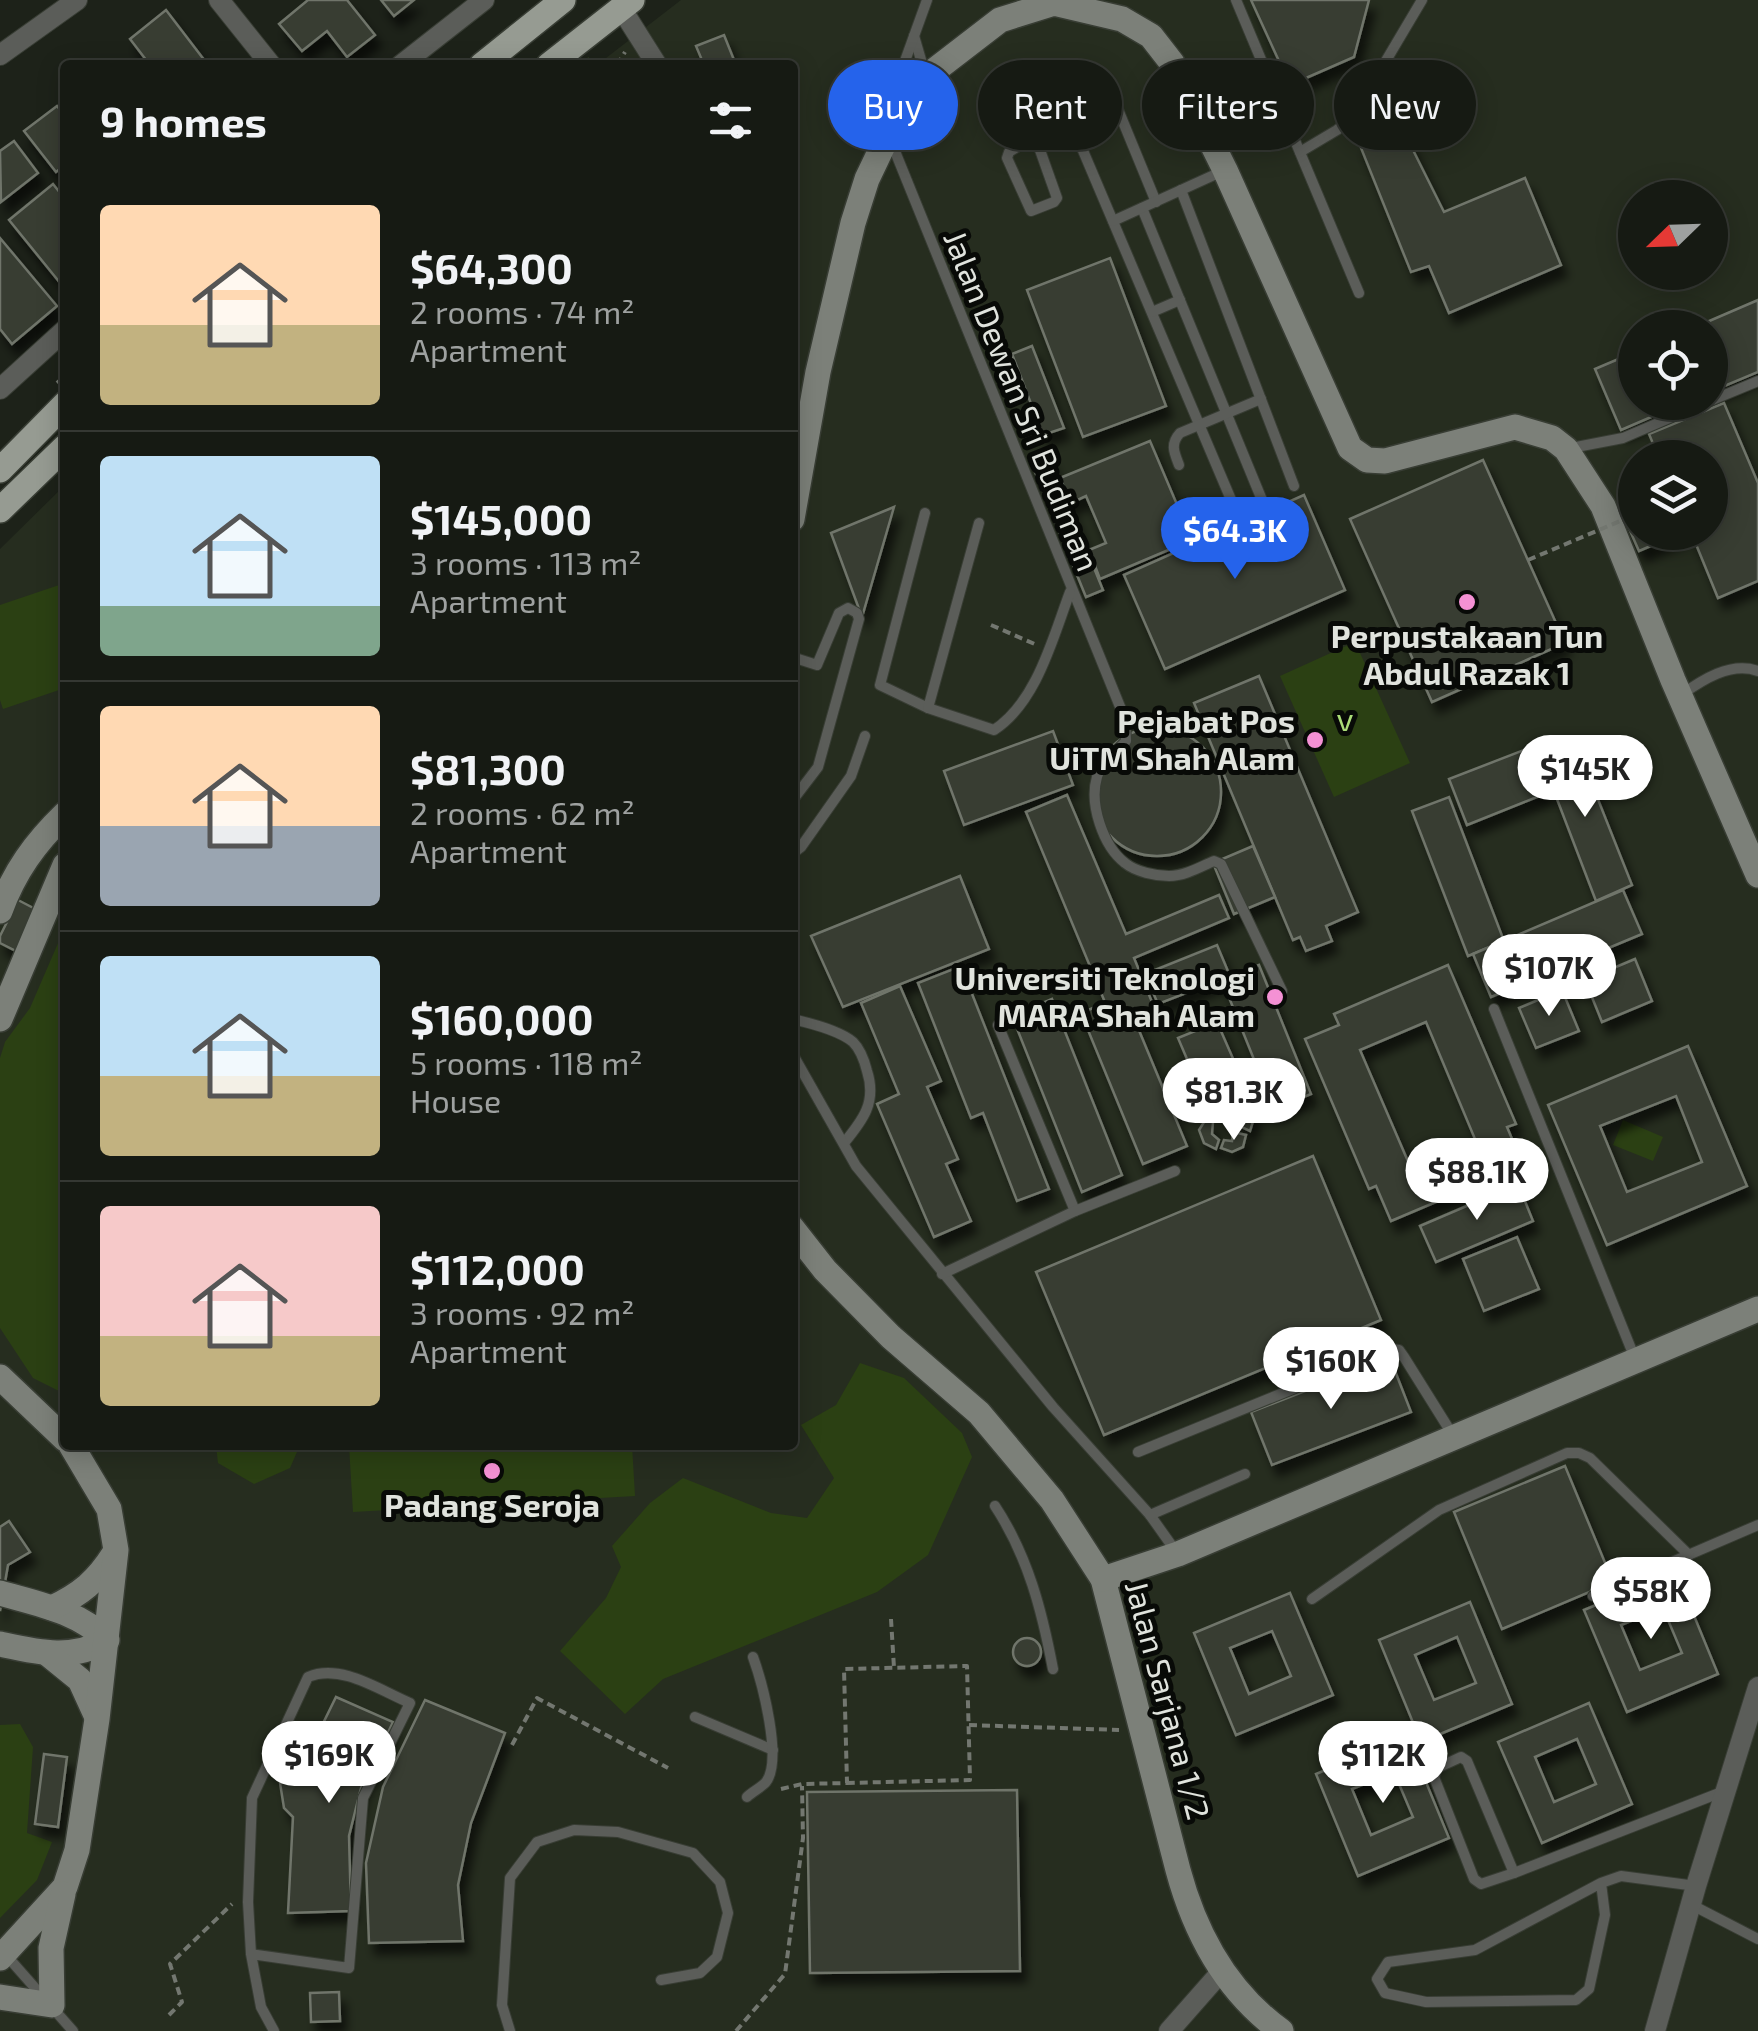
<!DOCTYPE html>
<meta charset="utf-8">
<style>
:root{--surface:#161a13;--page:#232721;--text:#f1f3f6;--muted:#9ea1a0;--line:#353833;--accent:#2563eb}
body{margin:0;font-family:"Exo 2",sans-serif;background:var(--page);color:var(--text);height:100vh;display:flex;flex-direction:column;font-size:38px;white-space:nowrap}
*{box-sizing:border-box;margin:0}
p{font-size:32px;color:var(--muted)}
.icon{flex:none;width:55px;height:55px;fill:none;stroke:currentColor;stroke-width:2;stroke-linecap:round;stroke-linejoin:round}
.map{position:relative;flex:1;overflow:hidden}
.side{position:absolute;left:60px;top:60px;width:738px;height:1390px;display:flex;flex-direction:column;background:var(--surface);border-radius:10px;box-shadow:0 5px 25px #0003,0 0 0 2px var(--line)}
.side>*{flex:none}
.top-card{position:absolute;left:828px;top:60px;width:780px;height:90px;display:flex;gap:20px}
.needle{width:65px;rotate:247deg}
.fabs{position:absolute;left:1618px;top:180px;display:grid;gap:20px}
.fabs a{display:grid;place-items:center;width:110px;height:110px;border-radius:50%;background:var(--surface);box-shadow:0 5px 25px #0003,0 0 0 2px var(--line);font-size:50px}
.price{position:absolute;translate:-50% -85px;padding:0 22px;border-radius:35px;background:#fff;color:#222;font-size:32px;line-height:65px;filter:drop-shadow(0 2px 5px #0008)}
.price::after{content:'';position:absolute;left:50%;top:60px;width:30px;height:22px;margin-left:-15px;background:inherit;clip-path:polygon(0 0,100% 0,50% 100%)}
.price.selected{background:var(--accent);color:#fff}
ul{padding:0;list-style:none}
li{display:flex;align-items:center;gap:30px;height:250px;padding:0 40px}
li+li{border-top:2px solid var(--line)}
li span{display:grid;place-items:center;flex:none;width:280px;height:200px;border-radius:10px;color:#555}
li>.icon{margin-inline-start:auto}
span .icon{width:120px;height:120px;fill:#fffc;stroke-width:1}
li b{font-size:42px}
h2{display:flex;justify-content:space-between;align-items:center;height:120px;padding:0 40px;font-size:42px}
.tag{padding:0 35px;border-radius:45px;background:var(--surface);box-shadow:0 5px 25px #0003,0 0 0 2px var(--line);font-size:35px;line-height:90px}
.tag.selected{background:var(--accent);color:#fff}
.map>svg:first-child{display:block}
</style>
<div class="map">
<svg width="1758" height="2031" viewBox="0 0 1758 2031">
<defs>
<filter id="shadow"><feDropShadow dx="6" dy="11" stdDeviation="5" flood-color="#0009"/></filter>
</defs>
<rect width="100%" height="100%" fill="#1d2219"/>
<path fill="#262d1f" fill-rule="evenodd" d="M681,0h1077v2031h-1758v-1482l65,-64v960h727v-1380h-195zM1635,198h75v74h-75zM1635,328h75v74h-75zM1635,458h75v74h-75z"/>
<g fill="#2b4013">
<path d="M65,583v57l-7,2 7,20v26l-62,21 -3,-9v-95z"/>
<path d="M1355,642l55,121 -76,34 -54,-121z"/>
<path d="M65,927v467l-32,-16 -33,-50v-270l5,-16 25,-34z"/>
<path d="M1623,1120l40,17 -10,24 -40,-16z"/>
<path d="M860,1363l44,15 58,55 10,24 -44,98 -51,37 -214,87 -38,35 -65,-63 46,-53 15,-31 -9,-21 38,-43 33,-25 88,35 36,5 27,-40 -33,-53 35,-20z"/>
<path d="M216,1445h84l-10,23 -36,16 -36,-21z"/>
<path d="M349,1445h283l3,51 -282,16z"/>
<path d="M20,1724l13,23 -6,86 25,9 -15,38 -37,38v-193z"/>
</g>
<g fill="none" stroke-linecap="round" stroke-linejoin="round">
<path stroke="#4f7227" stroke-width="6" d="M582,65l6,-4"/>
</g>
<g fill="#373c33" stroke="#70756b" stroke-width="2.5" fill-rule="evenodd" filter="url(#shadow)">
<path d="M308,0h39l28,35 -28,22 -20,-26 -25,20 -23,-27z"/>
<path d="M381,0h33l-20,16z"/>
<path d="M1251,0h118l-15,57 -64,28z"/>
<path d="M166,10l39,51 -6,4h-49l-20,-26z"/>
<path d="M724,35l12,30h-32l-8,-19z"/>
<path d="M57,106l8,10v49l-9,7 -32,-41z"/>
<path d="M1400,124l44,88 81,-34 36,87 -112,48 -20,-47 -18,6 -52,-129z"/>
<path d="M14,141l24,32 -37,29 -1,-51z"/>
<path d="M53,184l12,15v90l-56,-69z"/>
<path d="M0,238l57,68 -45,38 -12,-15z"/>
<path d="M1110,258l56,148 -83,31 -56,-147z"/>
<path d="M1758,300v72l-48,20v-64h-17z"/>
<path d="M1032,346l32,82 -21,7 -31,-81z"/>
<path d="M1635,352v50h51l-65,28 -26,-61z"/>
<path d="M1724,403l34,80v98l-40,17 -27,-66h19v-74h-51l-10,-24z"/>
<path d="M1150,441l42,99 -92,39 -11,-29 17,-7 -20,-47 -15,7 -11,-25z"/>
<path d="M1048,455l55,135 -17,7 -55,-135z"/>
<path d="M1483,460l82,183 -133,59 -82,-183z"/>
<path d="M1304,495l41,95 -180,79 -41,-94z"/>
<path d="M894,507l-32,110 -31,-84z"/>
<path d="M1635,521v11h48l-44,19 -12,-27z"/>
<path d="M1259,676l99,236 -32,14 6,15 -26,10 -6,-14 -7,3 -99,-237z"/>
<circle cx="1157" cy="792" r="64"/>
<path d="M1053,731l20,54 -109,40 -20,-54z"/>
<path d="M1574,739l58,146 -36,16 -57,-149z"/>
<path d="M1529,748l18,45 -80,32 -18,-46z"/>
<path d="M1067,795l59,139 93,-39 10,23 -95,40 20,49 -40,17 -88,-212z"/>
<path d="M1449,797l55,144 -36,15 -56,-145z"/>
<path d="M1253,846l22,51 -41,17 -21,-51z"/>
<path d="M960,876l29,73 -146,58 -32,-71z"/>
<path d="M1623,890l19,44 -151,63 -18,-43z"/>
<path d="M18,900l23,12 -21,41 -20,-10v-7z"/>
<path d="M1217,945l13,31 -72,28 -13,-30z"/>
<path d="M1635,959l17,42 -50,21 -17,-42z"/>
<path d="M1259,965l52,129 -37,15 -52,-129z"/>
<path d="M1448,965l68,159 -9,3 16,38 -132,56 -15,-35 -7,3 -64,-150 34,-14 -5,-11zM1426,1022l49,117 -65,27 -50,-116z"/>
<path d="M961,966l88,223 -32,12 -34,-88 -12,5 -53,-135z"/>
<path d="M900,986l41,95 -14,6 31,72 -12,5 25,57 -37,16 -57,-133 22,-10 -38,-91z"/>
<path d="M1562,990l17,41 -43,17 -17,-40z"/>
<path d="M1052,999l70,176 -40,17 -70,-176z"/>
<path d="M1105,1003l9,21 19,-8 54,130 -44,18 -62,-151z"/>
<path d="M1217,1022l21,48 -39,17 -21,-49z"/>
<path d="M1688,1046l59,140 -140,59 -59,-140zM1676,1096l26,66 -75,30 -27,-66z"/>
<path d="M1240,1103l10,5 4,10 -4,13 -13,-6 3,-6 -6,-5z"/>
<path d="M1206,1119l7,3 -1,12 7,6 -3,9 -12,-6 -5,-13z"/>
<path d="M1233,1132l13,3 -3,12 -11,5 -11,-4 3,-8 8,1z"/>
<path d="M1313,1156l68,164 -277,115 -68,-163z"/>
<path d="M1518,1184l15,37 -97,41 -16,-36z"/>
<path d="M1517,1237l22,52 -55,22 -21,-52z"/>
<path d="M1390,1358l21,54 -139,53 -21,-53z"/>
<path d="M1565,1466l48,116 -111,47 -48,-117z"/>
<path d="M9,1521l21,31 -22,13 -8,46v-84z"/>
<path d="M1676,1572l42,102 -91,38 -43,-102zM1663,1608l19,45 -42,17 -19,-45z"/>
<path d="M1290,1593l43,102 -97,40 -42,-102zM1272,1631l19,45 -42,18 -19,-46z"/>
<path d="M1470,1602l42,102 -91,38 -42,-102zM1457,1637l19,46 -42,17 -19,-45z"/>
<circle cx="1027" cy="1652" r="14"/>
<path d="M336,1697l57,25 -32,66 -12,48 2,75 -63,2 5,-96 -9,-9 -4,-25 6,-16 8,-9 13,-2z"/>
<path d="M425,1700l80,33 -34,90 -13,62 5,56 -94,2 -3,-80 17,-76z"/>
<path d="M1589,1703l43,101 -90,39 -44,-101zM1577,1739l19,45 -42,18 -19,-45z"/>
<path d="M1407,1736l42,102 -91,38 -42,-102zM1394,1772l19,45 -42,18 -19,-46z"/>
<path d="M44,1754l23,3 -9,70 -23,-3z"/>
<path d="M1017,1790l3,181 -210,2 -3,-181z"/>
<path d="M339,1992l1,29 -29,1 -1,-29z"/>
</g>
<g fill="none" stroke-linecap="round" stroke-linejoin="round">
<g stroke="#383d34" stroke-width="12">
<g id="lane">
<path d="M1236,0l123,293"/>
<path d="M914,36l12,41"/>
<path d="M903,104l-2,-32 26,-72"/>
<path d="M1070,120l165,389 5,3 21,-9 1,-3 -120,-292"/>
<path d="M1035,136l-26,16 -2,6 24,53 23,-9 3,-4 -22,-62 75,-33 7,4 39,95"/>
<path d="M890,139l235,580 1,22c-9,10 -26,23 -29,36 -8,27 6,69 28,86 11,9 31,13 44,13 16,0 31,-9 45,-15l7,3 61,127"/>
<path d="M1300,152l37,-22 15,-12 70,-118"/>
<path d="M1181,190l113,296"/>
<path d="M1113,221l112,-51"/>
<path d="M1152,312l28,-12"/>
<path d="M1710,401l48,-20"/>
<path d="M1566,449l57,-11 84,-36"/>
<path d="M1179,465c-5,-13 -9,-21 1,-32l81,-34"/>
<path d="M925,513l-45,172 48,23"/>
<path d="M65,519v3"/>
<path d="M979,523l-51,185 66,22c43,-28 59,-93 76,-138"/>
<path d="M792,657l25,8 22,-52 9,-5 9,5 2,6 -41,148 -26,34"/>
<path d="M1681,695c21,-15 50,-34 77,-24"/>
<path d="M792,854l9,-7 50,-71 14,-40"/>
<path d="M1494,1009l142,352"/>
<path d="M792,1019c18,4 47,11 61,23 7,7 12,21 14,29 10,31 -4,49 -23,72"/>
<path d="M998,1025l77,186"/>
<path d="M792,1053l64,113 197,241 97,108 27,38"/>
<path d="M942,1274l133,-63 100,-40"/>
<path d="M1138,1452l253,-103 8,1 5,7 50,80"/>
<path d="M995,1506c33,50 47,105 58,163"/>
<path d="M1150,1515l95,-41"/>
<path d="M1593,1596l165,-71"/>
<path d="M1312,1599l127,-89 128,-57h12l11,5 99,97"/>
<path d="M695,1717l78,33"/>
<path d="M1461,1757l6,4 47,112 -33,11 -7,-5 -40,-102 3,-9z"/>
<path d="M747,1797c5,-5 15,-10 19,-15 17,-22 -4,-100 -13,-125"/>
<path d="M1514,1873l213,-83"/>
<path d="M1601,1883l4,32 -16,74 -13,11 -150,2 -41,-9 -8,-14 11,-17 87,-12 126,-67 20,-7 75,10"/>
<path d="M1692,1905l66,34"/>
<path d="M251,1954l98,14 14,-170 47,-95c-31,-13 -69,-40 -102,-26l-56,121 -4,104 3,52 10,53 13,24"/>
<path d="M6,1955l67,76"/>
<path d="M510,2031l-8,-26 8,-127 27,-36 37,-12 44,2 75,21 27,29 8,31 -11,44 -17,16 -39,7"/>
</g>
</g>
<g stroke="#383d34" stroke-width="22">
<g id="street">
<path d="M219,0l52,65"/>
<path d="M621,8l36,57"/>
<path d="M0,55l77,-55"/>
<path d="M401,65l83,-65"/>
<path d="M0,389l65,-59"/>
<path d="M1169,2031l52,-59"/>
<path d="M1655,2031l41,-145 62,-199"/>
</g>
</g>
<g stroke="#383d34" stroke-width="28">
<g id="secondary">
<path d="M792,519l26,-147 35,-149 14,-44 21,-44 38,-58 74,-57 54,-17 68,16 29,17 21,27 53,107 125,278 17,12 18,1 130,-34 37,11 14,11 37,57 70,174 85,195"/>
<path d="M0,911c14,-39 35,-68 65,-97"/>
<path d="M0,1019l65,-154"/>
<path d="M792,1228l33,42 66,67 88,76 73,87 51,79 75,291c17,63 49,122 103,161"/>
<path d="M0,1377l65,62"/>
<path d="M1103,1579l75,-25 580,-245"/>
<path d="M0,1593c38,11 78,18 107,47 -34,21 -70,12 -107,4"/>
<path d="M52,1608c29,-14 45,-27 62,-54"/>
<path d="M48,1654l32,26 16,35"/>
<path d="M0,1958l65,-71 12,-37 20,-131 19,-169 -7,-41 -38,-64"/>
<path d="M0,1997l52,8 -1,-57 12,-54"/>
</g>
</g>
<g stroke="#383d34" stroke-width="28">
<g id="primary">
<path d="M482,65l81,-65"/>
<path d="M549,65l83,-65"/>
<path d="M0,470l65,-66"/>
<path d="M0,510l65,-63"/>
</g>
</g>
<g stroke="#737770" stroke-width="4" stroke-dasharray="8 5" stroke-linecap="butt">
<path d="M617,65l8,-13"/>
<path d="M57,383l8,-7"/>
<path d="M991,625l46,20"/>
<path d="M891,1619l3,49"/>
<path d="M969,1725l150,5"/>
<path d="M512,1745l25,-47 131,70"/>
<path d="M781,1789l21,-5 45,-1 -3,-114 123,-3 3,114 -123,3"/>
<path d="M169,2015l13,-13 -12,-38 62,-60"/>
<path d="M736,2031l49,-57 18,-136 -1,-52"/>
</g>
<use href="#lane" stroke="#5b5d59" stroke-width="10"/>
<use href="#street" stroke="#5b5d59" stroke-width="20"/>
<use href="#secondary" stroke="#7c8079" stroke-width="25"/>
<use href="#primary" stroke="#969b92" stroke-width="25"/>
<path stroke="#737770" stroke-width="4" stroke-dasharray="8 5" stroke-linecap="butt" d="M1528,560l104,-44"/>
</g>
<g fill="#f491d4" stroke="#080a07" stroke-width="4">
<circle cx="1467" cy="602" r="10"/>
<circle cx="1315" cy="740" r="10"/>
<circle cx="1275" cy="997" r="10"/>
<circle cx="492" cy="1471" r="10"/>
</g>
<g text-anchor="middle" stroke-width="10" stroke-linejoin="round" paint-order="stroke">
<g font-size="32" fill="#e0e3dd" stroke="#080a07">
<text transform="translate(1021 401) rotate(68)" y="11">Jalan Dewan Sri Budiman</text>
<text transform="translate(1167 1700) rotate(75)" y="11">Jalan Sarjana 1/2</text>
</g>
<g font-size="32" font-weight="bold" fill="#e0e3dd" stroke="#080a07">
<text x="1467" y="648">Perpustakaan Tun<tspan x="1467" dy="37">Abdul Razak 1</tspan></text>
<text x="1295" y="733" text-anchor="end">Pejabat Pos<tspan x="1295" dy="37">UiTM Shah Alam</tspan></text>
<text x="1255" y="990" text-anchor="end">Universiti Teknologi<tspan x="1255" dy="37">MARA Shah Alam</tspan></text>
<text x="492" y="1517">Padang Seroja</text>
</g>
<g font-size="32" fill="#abdd78" stroke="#080a07">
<text x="1345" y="731">v</text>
</g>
</g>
</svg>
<div class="fabs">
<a><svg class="needle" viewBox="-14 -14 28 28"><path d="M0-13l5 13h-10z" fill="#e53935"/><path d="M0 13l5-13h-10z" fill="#9ea1a0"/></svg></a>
<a><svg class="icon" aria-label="locate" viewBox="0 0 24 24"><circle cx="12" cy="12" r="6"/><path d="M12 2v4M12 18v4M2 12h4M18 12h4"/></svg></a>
<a><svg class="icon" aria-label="layers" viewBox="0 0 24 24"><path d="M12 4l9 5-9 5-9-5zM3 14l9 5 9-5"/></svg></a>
</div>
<b class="price selected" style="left:1235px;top:582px">$64.3K</b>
<b class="price" style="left:1585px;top:820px">$145K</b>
<b class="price" style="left:1549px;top:1019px">$107K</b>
<b class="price" style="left:1234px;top:1143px">$81.3K</b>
<b class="price" style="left:1477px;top:1223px">$88.1K</b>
<b class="price" style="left:1331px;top:1412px">$160K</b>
<b class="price" style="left:1651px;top:1642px">$58K</b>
<b class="price" style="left:329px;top:1806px">$169K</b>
<b class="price" style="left:1383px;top:1806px">$112K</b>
<div class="top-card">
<a class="tag selected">Buy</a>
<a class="tag">Rent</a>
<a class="tag">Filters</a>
<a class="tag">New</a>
</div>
<section class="side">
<h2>9 homes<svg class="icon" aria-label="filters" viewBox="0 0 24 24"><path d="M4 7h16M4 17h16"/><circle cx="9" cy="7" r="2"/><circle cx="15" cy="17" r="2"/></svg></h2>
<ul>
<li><span style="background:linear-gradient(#ffd9b3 60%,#c2b280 0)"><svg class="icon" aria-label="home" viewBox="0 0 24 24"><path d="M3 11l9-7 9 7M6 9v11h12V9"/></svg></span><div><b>$64,300</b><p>2 rooms · 74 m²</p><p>Apartment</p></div></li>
<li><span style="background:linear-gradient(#bfe0f5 75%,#7fa58c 0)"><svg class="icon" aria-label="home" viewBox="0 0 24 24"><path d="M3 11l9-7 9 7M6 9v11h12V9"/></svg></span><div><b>$145,000</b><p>3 rooms · 113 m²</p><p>Apartment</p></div></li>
<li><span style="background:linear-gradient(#ffd9b3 60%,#9aa5b1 0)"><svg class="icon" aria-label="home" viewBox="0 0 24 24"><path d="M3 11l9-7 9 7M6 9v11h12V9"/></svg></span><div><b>$81,300</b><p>2 rooms · 62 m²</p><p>Apartment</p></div></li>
<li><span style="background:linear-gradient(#bfe0f5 60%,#c2b280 0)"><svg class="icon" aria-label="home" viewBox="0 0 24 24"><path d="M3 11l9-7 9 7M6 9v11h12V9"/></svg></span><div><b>$160,000</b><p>5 rooms · 118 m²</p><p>House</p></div></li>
<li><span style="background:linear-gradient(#f6c9c9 65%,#c2b280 0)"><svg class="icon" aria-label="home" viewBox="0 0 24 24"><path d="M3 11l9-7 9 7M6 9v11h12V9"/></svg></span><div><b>$112,000</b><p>3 rooms · 92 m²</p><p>Apartment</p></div></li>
</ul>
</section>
</div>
